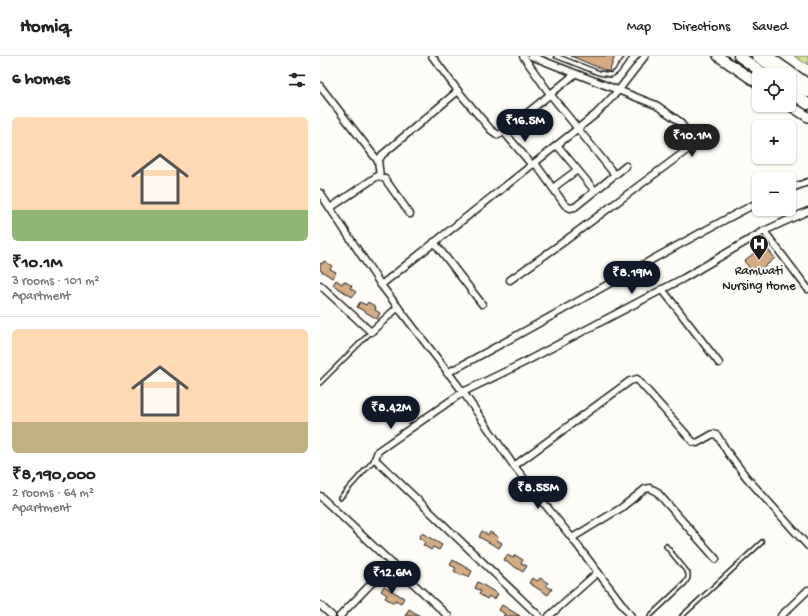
<!DOCTYPE html>
<meta charset="utf-8">
<style>
:root{--surface:#fff;--page:#f6f6f6;--text:#222;--muted:#767676;--line:#e0e0e0;--accent:#111827}
body{margin:0;font-family:"Gochi Hand",sans-serif;background:var(--page);color:var(--text);height:100vh;display:flex;flex-direction:column;font-size:15px;white-space:nowrap}
*{box-sizing:border-box;margin:0}
p{font-size:13px;color:var(--muted)}
.icon{flex:none;width:22px;height:22px;fill:none;stroke:currentColor;stroke-width:2;stroke-linecap:round;stroke-linejoin:round}
.map{position:relative;flex:1;overflow:hidden}
.side{display:flex;flex-direction:column;background:var(--surface);width:320px}
.side>*{flex:none}
.controls{position:absolute;left:432px;top:12px;display:grid;gap:8px}
.controls a{display:grid;place-items:center;width:44px;height:44px;border-radius:6px;background:var(--surface);box-shadow:0 1px 3px #0004;font-size:20px}
.price{position:absolute;translate:-50% -34px;padding:0 9px;border-radius:14px;background:var(--accent);color:#fff;font-size:13px;line-height:26px;filter:drop-shadow(0 1px 2px #0008)}
.price::after{content:'';position:absolute;left:50%;top:24px;width:12px;height:9px;margin-left:-6px;background:inherit;clip-path:polygon(0 0,100% 0,50% 100%)}
.price.selected{background:#222;color:#fff}
ul{padding:0;list-style:none}
li{display:grid;align-content:center;gap:8px;height:212px;padding:0 12px}
li+li{border-top:1px solid var(--line)}
li span{display:grid;place-items:center;height:124px;border-radius:6px;color:#555}
li>.icon{margin-inline-start:auto}
span .icon{width:72px;height:72px;fill:#fffc;stroke-width:1}
li b{font-size:17px}
h2{display:flex;justify-content:space-between;align-items:center;height:48px;padding:0 12px;font-size:17px}
header{display:flex;align-items:center;gap:24px;box-sizing:border-box;height:56px;padding:0 20px;background:var(--surface);border-bottom:1px solid var(--line)}
header strong{font-size:19px}
nav{display:flex;gap:22px;margin-inline-start:auto;font-size:14px}
main{display:flex;flex:1;min-height:0}
.map>svg:first-child{display:block}
</style>
<header>
<strong>Homiq</strong>
<nav><a>Map</a><a>Directions</a><a>Saved</a></nav>
</header>
<main>
<section class="side">
<h2>6 homes<svg class="icon" aria-label="filters" viewBox="0 0 24 24"><path d="M4 7h16M4 17h16"/><circle cx="9" cy="7" r="2"/><circle cx="15" cy="17" r="2"/></svg></h2>
<ul>
<li><span style="background:linear-gradient(#ffd9b3 75%,#8fb573 0)"><svg class="icon" aria-label="home" viewBox="0 0 24 24"><path d="M3 11l9-7 9 7M6 9v11h12V9"/></svg></span><div><b>₹10.1M</b><p>3 rooms · 101 m²</p><p>Apartment</p></div></li>
<li><span style="background:linear-gradient(#ffd9b3 75%,#c2b280 0)"><svg class="icon" aria-label="home" viewBox="0 0 24 24"><path d="M3 11l9-7 9 7M6 9v11h12V9"/></svg></span><div><b>₹8,190,000</b><p>2 rooms · 64 m²</p><p>Apartment</p></div></li>
</ul>
</section>
<div class="map">
<svg width="488" height="560" viewBox="0 0 488 560">
<rect width="100%" height="100%" fill="#fdfcf7"/>
<filter id="ink" filterUnits="userSpaceOnUse"><feTurbulence type="fractalNoise" baseFrequency=".025" numOctaves="2"/><feDisplacementMap in="SourceGraphic" scale="8" xChannelSelector="R" yChannelSelector="G"/><feConvolveMatrix kernelMatrix="1 2 1 2 8 2 1 2 1" color-interpolation-filters="sRGB"/></filter>
<g filter="url(#ink)">
<path fill="#d1e195" stroke="#767e58" d="M474,0h14v9z"/>
<g fill="#d3ac84" stroke="#1c1c1c">
<path d="M251,0h44l-6,16z"/>
<path d="M444,189l11,13 -20,17 -11,-14z"/>
<path d="M4,205l8,5 -2,3 6,3 -4,6 -12,-8v-7l2,1z"/>
<path d="M16,224l6,4 2,-3 8,5 -2,2 6,4 -4,5 -19,-12z"/>
<path d="M40,246l6,3 2,-3 8,5 -1,3 5,3 -3,6 -20,-12z"/>
<path d="M162,475l6,4 2,-3 8,5 -1,3 5,3 -3,5 -20,-11z"/>
<path d="M102,477l20,12 -3,5 -6,-3 -2,3 -8,-5 2,-3 -6,-4z"/>
<path d="M187,499l6,3 2,-3 8,5 -2,3 6,3 -4,6 -19,-12z"/>
<path d="M133,504l19,11 -3,6 -5,-3 -2,2 -8,-5 2,-3 -6,-3z"/>
<path d="M212,522l6,3 2,-3 8,5 -2,3 6,3 -4,6 -19,-12z"/>
<path d="M158,526l20,12 -4,6 -5,-4 -2,3 -8,-5 2,-3 -6,-3z"/>
<path d="M64,530l20,12 -3,5 -6,-3 -1,3 -9,-5 2,-3 -6,-4z"/>
<path d="M182,549l18,11h-17l2,-2 -6,-4z"/>
<path d="M89,553l11,7h-15z"/>
</g>
<g fill="none" stroke-linecap="round" stroke-linejoin="round">
<g stroke="#1c1c1c" stroke-width="6">
<g id="service">
<path d="M236,0l43,17 12,2 5,-3 12,-16"/>
<path d="M0,327l51,-51"/>
<path d="M20,442l35,-39"/>
<path d="M330,560l35,-33 3,-5v-5l-22,-27"/>
<path d="M362,560l80,-74"/>
</g>
</g>
<g stroke="#1c1c1c" stroke-width="9">
<g id="minor">
<path d="M112,0l26,35 33,39 7,5 6,-3 71,-58"/>
<path d="M203,0l27,38 65,81"/>
<path d="M0,30l58,75"/>
<path d="M184,76l28,33"/>
<path d="M237,89l38,46"/>
<path d="M215,107l30,42 5,3 5,-1 51,-41"/>
<path d="M60,120l-2,-15 4,-6 76,-64"/>
<path d="M233,132l24,-18"/>
<path d="M469,133l19,-7"/>
<path d="M0,137l61,92 82,107 51,74 58,72 59,78"/>
<path d="M10,152l46,-31 4,-1 5,3 25,35"/>
<path d="M444,175l44,58"/>
<path d="M114,186l48,62"/>
<path d="M190,224l52,-37 125,-93 6,-5 1,-4 -15,-20 -23,-16 -125,-49"/>
<path d="M0,229l51,47 27,-25"/>
<path d="M61,229l215,-171 22,-23 27,-35"/>
<path d="M342,233l57,74"/>
<path d="M127,317c106,-55 206,-117 312,-171"/>
<path d="M194,410l116,-85 7,-2 56,63 4,1 16,-9 4,1 11,18 19,25 61,68"/>
<path d="M0,440l128,120"/>
<path d="M252,482l49,-30 24,-19 5,-1 6,3 60,68"/>
<path d="M0,549l12,11"/>
<path d="M20,560l51,-53"/>
<path d="M219,560l-160,-153 -4,-4 3,-8 85,-59 58,-28 163,-86 80,-47 44,-20"/>
<path d="M229,560l49,-44"/>
<path d="M461,560l27,-26"/>
</g>
</g>
<g stroke="#1c1c1c" stroke-width="12">
<g id="secondary">
<path d="M398,0l41,28"/>
<path d="M448,0l40,28"/>
<path d="M469,49l19,12"/>
</g>
</g>
<g stroke="#1c1c1c" stroke-width="13">
<g id="trunk">
<path d="M419,0l27,19"/>
<path d="M437,0l27,19"/>
<path d="M469,23l19,13"/>
<path d="M469,35l19,13"/>
</g>
</g>
<use href="#service" stroke="#fdfcf7" stroke-width="3"/>
<use href="#minor" stroke="#fdfcf7" stroke-width="6"/>
<use href="#secondary" stroke="#fdfcf7" stroke-width="9"/>
<use href="#trunk" stroke="#fdfcf7" stroke-width="10"/>
</g>
</g>
<defs>
<g id="hospital-pin" transform="scale(1)"><path d="M0 17L-7.5 6A9.5 9.5 0 1 1 7.5 6Z" fill="#1c1c1c" stroke="#fdfcf7"/><path d="M-5-5h3v3.5h4V-5h3V5h-3V1.5h-4V5h-3Z" fill="#fff"/></g>
</defs>
<g fill-rule="evenodd">
<use href="#hospital-pin" x="439" y="188"/>
</g>
<g text-anchor="middle" stroke-width="3.5" stroke-linejoin="round" paint-order="stroke">
<g font-size="13" fill="#1c1c1c" stroke="#fdfcf7">
<text x="439" y="218">Ramwati<tspan x="439" dy="15">Nursing Home</tspan></text>
</g>
</g>
</svg>
<div class="controls">
<a><svg class="icon" aria-label="locate" viewBox="0 0 24 24"><circle cx="12" cy="12" r="6"/><path d="M12 2v4M12 18v4M2 12h4M18 12h4"/></svg></a>
<a>+</a>
<a>−</a>
</div>
<b class="price" style="left:205px;top:87px">₹16.5M</b>
<b class="price selected" style="left:372px;top:102px">₹10.1M</b>
<b class="price" style="left:312px;top:239px">₹8.19M</b>
<b class="price" style="left:71px;top:374px">₹8.42M</b>
<b class="price" style="left:218px;top:454px">₹8.55M</b>
<b class="price" style="left:72px;top:539px">₹12.6M</b>
</div>
</main>
